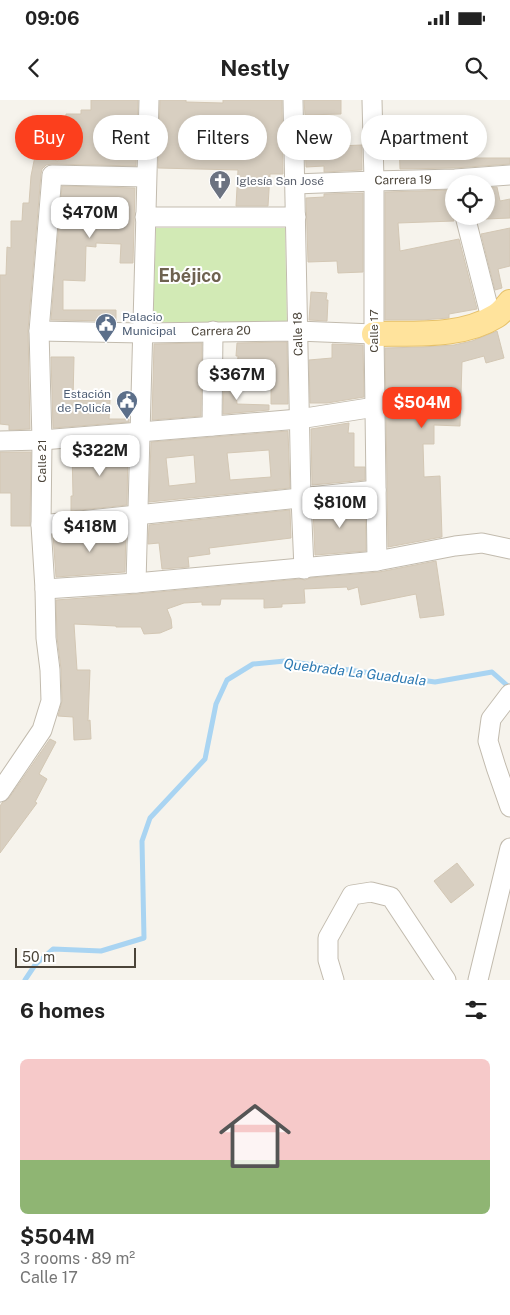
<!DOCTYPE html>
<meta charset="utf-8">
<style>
:root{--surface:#fff;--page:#f2f2f2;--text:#222;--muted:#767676;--accent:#fc3f1d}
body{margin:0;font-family:"Public Sans",sans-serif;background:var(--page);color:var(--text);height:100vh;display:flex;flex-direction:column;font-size:19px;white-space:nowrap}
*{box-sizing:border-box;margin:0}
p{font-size:16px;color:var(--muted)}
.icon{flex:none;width:28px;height:28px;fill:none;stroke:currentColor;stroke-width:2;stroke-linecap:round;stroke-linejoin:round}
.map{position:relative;height:880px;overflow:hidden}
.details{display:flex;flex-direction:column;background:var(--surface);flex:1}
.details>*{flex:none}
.hud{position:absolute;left:15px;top:15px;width:480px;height:45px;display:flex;gap:10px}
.fabs{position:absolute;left:445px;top:75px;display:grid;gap:10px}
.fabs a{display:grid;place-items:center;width:50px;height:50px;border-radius:50%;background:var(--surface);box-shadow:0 2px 8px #0003;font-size:25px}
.scale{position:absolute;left:15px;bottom:12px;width:121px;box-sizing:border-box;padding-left:5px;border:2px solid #4b4439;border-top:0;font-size:14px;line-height:18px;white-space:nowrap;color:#4b4439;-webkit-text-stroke:4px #fff;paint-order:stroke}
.price{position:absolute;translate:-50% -42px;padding:0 11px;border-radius:10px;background:#fff;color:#222;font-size:16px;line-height:32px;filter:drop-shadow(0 1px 2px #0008)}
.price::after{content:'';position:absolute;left:50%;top:30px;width:15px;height:11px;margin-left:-8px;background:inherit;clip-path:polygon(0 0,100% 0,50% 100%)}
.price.on{background:var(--accent);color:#fff}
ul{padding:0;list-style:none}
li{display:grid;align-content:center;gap:10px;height:265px;padding:0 20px}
li span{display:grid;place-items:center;height:155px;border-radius:8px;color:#555}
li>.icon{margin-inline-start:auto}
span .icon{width:90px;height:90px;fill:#fffc;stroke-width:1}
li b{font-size:21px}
h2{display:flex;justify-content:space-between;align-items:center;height:60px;padding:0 20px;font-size:21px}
.chip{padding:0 18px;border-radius:22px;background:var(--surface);box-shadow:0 2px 8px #0003;font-size:18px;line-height:45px}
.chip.on{background:var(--accent);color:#fff}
.status{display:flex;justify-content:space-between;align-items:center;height:35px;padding:0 25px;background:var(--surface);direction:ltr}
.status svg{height:14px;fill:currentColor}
header{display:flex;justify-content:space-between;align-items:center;height:65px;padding:0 20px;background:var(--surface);font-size:22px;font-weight:700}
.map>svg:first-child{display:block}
</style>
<div class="status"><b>09:06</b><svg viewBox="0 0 49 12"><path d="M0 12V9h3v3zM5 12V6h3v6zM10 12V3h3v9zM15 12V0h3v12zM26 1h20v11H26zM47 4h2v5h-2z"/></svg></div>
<header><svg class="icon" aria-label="back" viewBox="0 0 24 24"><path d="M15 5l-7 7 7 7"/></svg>Nestly<svg class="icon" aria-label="search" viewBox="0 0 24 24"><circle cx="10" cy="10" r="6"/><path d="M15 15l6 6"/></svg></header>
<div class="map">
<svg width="510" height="880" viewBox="0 0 510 880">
<rect width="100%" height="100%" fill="#f6f3ec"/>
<path fill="#d2eab5" d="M156,128h129l2,96 -134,-2z"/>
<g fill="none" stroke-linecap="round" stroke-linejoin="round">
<path stroke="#a9d4f2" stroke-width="5" d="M25,880l10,-15 18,-16 48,2 43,-13 -2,-97 8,-23 55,-59 11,-55 11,-24 26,-16 32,-3 150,21 57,-10 18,16"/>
</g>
<g fill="#d8cfc1" stroke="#d3c7b4" fill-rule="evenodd">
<path d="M91,0h47l-2,66 -84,-2 -6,1 -4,4 -1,5 -13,156 2,99 -21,1v-5l-9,-1v-149h6l1,-28 4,1v-27h11l1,-18h6l2,-27 4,-20 23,5 1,-13h3l-1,-12h4l1,-22h15v-4h10z"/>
<path d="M160,0h26v2l37,1v-3h59l1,74h-13l-2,32h-32l2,-36 -80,-2z"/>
<path d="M304,0h37v14l-36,1z"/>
<path d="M417,26h42l1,21h12v11h38v6l-56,4 -54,1 -1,-29h18z"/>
<path d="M338,43l1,3 23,-1v25l-38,2v-6l-18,1 -1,-23z"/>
<path d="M62,86l73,2 -2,75h-13l1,-19 -25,-1v4l-10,-1 -1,35 -22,-1v30h53v11l-65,-1z"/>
<path d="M497,87l3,14 10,-2v19l-24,1v-31z"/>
<path d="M454,90v31l-56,2 2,28 59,-12 18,70 -28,5v4l-28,2h-36v-128z"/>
<path d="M363,93v79l-25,1 -1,-12 -29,1 -2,-64 18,-1v-3z"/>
<path d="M510,128v38l-12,3 4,19 -7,2 -14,-56z"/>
<path d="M311,192l16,1 -1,7h2l-1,21 -18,-1z"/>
<path d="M497,231l7,27 -18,5 -2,-7 -22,6 -2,64 -26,-1v19h-11l1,33 16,-1 2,61 -54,10 -3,-199 37,-1 32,-2 18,-4z"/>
<path d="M287,242l1,62h-17v-31l-34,-2 1,-15h-2l1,-13z"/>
<path d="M202,243l-1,73 -49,4 2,-76z"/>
<path d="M332,244l31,1 1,52 -37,6h-17l-1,-43 23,-2z"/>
<path d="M51,257h23l-1,43h37l-1,19h20v3l-76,6z"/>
<path d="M224,281h11l2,23 32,1v5l-46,4z"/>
<path d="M349,323l-1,10h6v34h11v13l-53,5 -1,-56z"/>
<path d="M288,331l2,57 -141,14 2,-60zM269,350l2,27 -41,3 -3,-27zM194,355l2,28 -27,3 -3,-28z"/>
<path d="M128,344l-1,61 -56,6v-15h2l-1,-47z"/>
<path d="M0,352h31l-1,74h-19v-33h-11z"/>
<path d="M365,402l1,49 -51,4 -2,-47z"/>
<path d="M290,410l1,28 -82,10 1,6 -22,3 1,10 -27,2 -3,-26 -11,1 1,-19z"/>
<path d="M126,427l-1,45 -69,5 -3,-42z"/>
<path d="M436,461l8,54 -24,3 -4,-24 -55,11 -3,-18 -10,3 -1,-3 -43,2 1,14 -23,1v3l-18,1v-9h-43l-1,6h-18v-3l-18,1 -17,6 4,10 1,9 -12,5 -16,1 -3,-7h-25v-1l-42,-2 3,46h13l-2,51 2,-1 1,19 -17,1 -1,-23 -15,-1 4,-15 -1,-32 -4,-32 -1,-37 81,-6 163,-15 5,1 5,-2 69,-6z"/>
<path d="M50,639l6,3 -17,32 8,5 -12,23 2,1 -37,50v-47l2,-3 7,-5z"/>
<path d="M457,763l17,22 -23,18 -17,-22z"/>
</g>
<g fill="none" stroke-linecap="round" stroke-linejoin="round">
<g stroke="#c2bbae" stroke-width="21">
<g id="minor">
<path d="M293,0l8,398 3,71"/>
<path d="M372,0l2,81v153l3,227"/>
<path d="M295,84l79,-3 81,-2 55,-4"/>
<path d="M465,116l26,102"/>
<path d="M145,117h151"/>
<path d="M39,231l103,2 155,-2 77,3"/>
<path d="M212,326l1,-95"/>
<path d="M0,341l42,-1 257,-21 76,-12"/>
<path d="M41,425l335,-35"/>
<path d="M136,483l13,-483"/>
<path d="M45,489l91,-6 241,-22 78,-15 27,-3 28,6"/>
<path d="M510,594l-19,25 -3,22 8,26 14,40"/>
<path d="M0,692l42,-62 9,-29 -1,-31 -4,-32 -1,-49 -4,-64 1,-85 -3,-109 13,-156 94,2"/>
<path d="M334,880l-6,-20v-22l24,-43 19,-3 20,5 55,83"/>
<path d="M478,880l32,-132"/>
</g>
</g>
<g stroke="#e6c16a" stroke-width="26">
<path id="major" d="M374,234c40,-1 87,4 122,-18 5,-3 10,-9 14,-14"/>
</g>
<use href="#minor" stroke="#fff" stroke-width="19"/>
<use href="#major" stroke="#ffe39c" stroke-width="24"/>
</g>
<defs>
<g id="church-pin" transform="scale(1.125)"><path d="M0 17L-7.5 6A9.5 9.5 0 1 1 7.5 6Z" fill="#6b7280" stroke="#fff"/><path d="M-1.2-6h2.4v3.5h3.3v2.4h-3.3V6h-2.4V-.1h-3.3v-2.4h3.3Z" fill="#fff"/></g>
<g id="civic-pin" transform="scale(1.125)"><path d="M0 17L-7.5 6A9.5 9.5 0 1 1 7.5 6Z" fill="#5c6f8a" stroke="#fff"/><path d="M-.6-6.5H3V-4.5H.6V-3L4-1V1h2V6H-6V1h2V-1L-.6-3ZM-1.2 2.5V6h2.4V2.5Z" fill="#fff"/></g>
</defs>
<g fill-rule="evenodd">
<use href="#church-pin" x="220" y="81"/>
<use href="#civic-pin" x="106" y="224"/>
<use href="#civic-pin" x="127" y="301"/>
</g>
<g text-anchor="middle" stroke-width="4" stroke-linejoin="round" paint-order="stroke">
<g font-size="12" fill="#4b4439" stroke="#fff">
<text transform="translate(403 80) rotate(-1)" y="4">Carrera 19</text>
<text transform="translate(221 231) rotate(-1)" y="4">Carrera 20</text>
<text transform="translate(374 231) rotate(-90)" y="4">Calle 17</text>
<text transform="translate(298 234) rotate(-91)" y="4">Calle 18</text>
<text transform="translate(42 361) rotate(-90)" y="4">Calle 21</text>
</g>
<g font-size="12" fill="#5b616d" stroke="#fff" text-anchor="start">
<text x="236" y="85">Iglesía San José</text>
</g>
<g font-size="12" fill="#4e5e75" stroke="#fff" text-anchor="start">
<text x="122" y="221">Palacio<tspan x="122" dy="14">Municipal</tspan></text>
<text x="111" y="298" text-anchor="end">Estación<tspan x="111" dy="14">de Policía</tspan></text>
</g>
<g font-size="14" font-style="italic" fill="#2e7ab2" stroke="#fff">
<text transform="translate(355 572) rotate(7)" y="5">Quebrada La Guaduala</text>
</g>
<g font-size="18" font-weight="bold" fill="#6e6250" stroke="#fff">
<text x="190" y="182">Ebéjico</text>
</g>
</g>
</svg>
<div class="fabs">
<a><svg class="icon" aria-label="locate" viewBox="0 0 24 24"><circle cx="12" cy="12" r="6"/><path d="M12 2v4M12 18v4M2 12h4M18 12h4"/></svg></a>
</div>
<div class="scale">50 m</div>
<b class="price" style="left:90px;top:139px">$470M</b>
<b class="price" style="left:237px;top:301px">$367M</b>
<b class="price on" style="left:422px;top:329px">$504M</b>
<b class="price" style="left:100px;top:377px">$322M</b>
<b class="price" style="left:340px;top:429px">$810M</b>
<b class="price" style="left:90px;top:453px">$418M</b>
<div class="hud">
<a class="chip on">Buy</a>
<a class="chip">Rent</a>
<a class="chip">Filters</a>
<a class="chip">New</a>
<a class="chip">Apartment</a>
</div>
</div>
<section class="details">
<h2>6 homes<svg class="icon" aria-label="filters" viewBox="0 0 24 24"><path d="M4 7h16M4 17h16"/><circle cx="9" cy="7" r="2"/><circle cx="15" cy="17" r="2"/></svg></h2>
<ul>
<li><span style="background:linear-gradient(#f6c9c9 65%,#8fb573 0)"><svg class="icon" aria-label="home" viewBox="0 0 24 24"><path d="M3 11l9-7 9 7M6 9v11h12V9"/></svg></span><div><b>$504M</b><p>3 rooms · 89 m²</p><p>Calle 17</p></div></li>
</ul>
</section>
